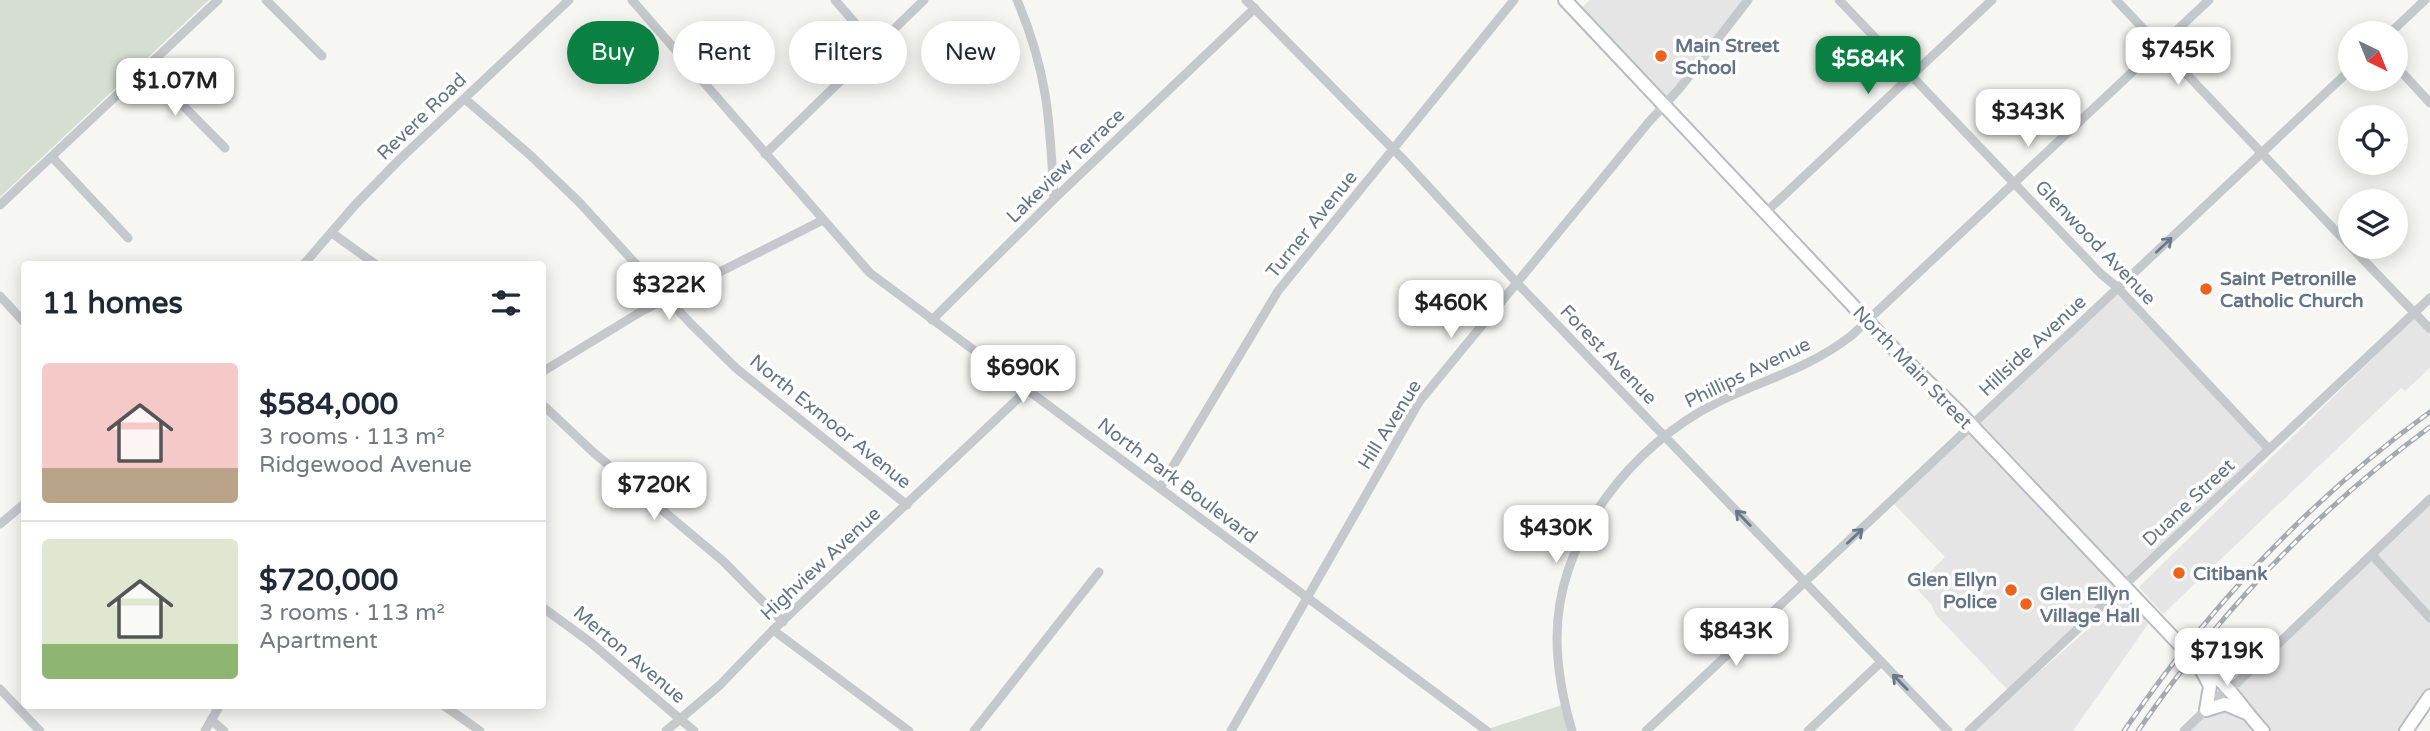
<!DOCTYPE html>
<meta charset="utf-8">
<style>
:root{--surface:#fff;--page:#f2f2f3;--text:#1f2937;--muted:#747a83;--line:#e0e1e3;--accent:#0b8043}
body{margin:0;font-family:"Varela Round",sans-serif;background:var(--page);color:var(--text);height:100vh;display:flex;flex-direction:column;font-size:26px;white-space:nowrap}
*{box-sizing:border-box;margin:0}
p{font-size:23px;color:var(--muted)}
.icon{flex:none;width:38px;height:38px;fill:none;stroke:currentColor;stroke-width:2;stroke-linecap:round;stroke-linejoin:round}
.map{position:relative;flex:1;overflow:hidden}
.side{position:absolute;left:21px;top:261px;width:525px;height:448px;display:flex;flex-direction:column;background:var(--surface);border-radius:7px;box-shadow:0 4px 18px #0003}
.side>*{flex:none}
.guide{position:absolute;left:567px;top:21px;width:665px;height:63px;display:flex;gap:14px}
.needle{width:46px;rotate:137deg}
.controls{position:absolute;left:2338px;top:21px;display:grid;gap:14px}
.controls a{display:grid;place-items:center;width:70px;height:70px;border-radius:50%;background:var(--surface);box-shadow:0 4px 18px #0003;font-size:35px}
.price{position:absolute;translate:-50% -60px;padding:0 16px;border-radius:14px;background:#fff;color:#222;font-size:23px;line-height:46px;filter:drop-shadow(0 2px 4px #0008)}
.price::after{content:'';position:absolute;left:50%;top:42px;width:21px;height:16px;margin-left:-10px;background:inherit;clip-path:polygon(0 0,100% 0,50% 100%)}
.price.active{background:var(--accent);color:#fff}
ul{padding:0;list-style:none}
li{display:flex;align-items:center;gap:21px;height:175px;padding:0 21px}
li+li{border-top:2px solid var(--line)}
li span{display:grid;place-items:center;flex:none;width:196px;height:140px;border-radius:7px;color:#555}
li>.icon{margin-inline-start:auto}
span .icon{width:84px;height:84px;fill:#fffc;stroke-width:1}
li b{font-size:30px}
h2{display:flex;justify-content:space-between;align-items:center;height:84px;padding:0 21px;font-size:30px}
.tag{padding:0 24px;border-radius:32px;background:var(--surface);box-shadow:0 4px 18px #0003;font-size:24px;line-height:63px}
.tag.active{background:var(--accent);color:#fff}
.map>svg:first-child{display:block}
</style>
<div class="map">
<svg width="2430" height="731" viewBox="0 0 2430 731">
<rect width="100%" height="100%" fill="#f6f6f3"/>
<g fill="#e4e5e4">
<path d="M1590,0h154l-80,101 -85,-91z"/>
<path d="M2118,292l148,157 -143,134 -147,-156z"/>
<path d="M2414,318l16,17v33l-25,23 -4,-3 -238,226 -24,-27z"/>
<path d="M1972,430l146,156 -110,104 -72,-75 -5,-11 -16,-17 30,-30 -51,-53z"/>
<path d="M2430,504v110l-54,-59z"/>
<path d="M2371,559l59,63v70l-27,39h-138l-36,-38z"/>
<path d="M2119,602l15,3 17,15 -78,111h-101z"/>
<path d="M2224,695l35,36h-72z"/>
</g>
<g fill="#d6ded3">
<path d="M0,0h209l-209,197z"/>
<path d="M1562,705l8,26h-79l-3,-2z"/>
</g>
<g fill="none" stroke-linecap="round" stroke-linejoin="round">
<g stroke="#b8bcc1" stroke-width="16">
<g id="secondary">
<path d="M1565,0l326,346 68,66 240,253c28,15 43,44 64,66"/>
<path d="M2201,669l9,17 -4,24 19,-6 21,9"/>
<path d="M2406,731l24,-35"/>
</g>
</g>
<g stroke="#c6c9cc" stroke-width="9">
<path d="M266,0l56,56"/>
<path d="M632,0l238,273 617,458"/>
<path d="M835,0l40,46"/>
<path d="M1017,0c31,72 33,122 37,199"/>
<path d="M1246,0l157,159 114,124 431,448"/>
<path d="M1839,0l262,274 17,14 151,161"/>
<path d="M2116,0l234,246"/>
<path d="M2390,33l35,-33"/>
<path d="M2396,66l34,37"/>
<path d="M146,68l79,80"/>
<path d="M465,99l65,56 49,47 111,121 47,46 170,136"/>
<path d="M765,154l159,-154"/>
<path d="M52,157l76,81"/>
<path d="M0,205l218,-205"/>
<path d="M1765,213l227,-213"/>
<path d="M332,233l43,31"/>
<path d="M2351,247l79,82"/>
<path d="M304,264l51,-59 44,-45 170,-160"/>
<path d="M0,296l24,26"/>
<path d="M932,320l122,-121 201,-191"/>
<path d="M542,372l100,-61 181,-91"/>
<path d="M542,404l51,48 130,109 60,61"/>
<path d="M1160,488l118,-197 236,-291"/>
<path d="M0,524l24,-20"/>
<path d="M2372,555l58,63"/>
<path d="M542,607l48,35 104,89"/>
<path d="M773,630l136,101"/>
<path d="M0,689l40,42"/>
<path d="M443,705l37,26"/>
<path d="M211,720l13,11"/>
<path d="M205,731l15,-26"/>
<path d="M666,731l54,-46 53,-55 254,-240"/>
<path d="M974,731l125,-159"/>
<path d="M1231,731l188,-329 229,-279 31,-34 69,-89"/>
<path d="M1572,731c-9,-31 -15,-62 -15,-94 1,-100 75,-192 161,-235 47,-23 90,-33 133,-66l358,-336"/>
<path d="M1646,731l704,-661"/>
<path d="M1808,731l73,-69"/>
<path d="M1969,731l461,-433"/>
<path d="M2184,731l44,-43 9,-5 193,-184"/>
</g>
<use href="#secondary" stroke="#fff" stroke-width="12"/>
<g stroke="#a5aab1" stroke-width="5">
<g id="rail">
<path d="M2124,731c83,-122 186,-232 306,-319"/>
<path d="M2138,731c79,-116 178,-220 292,-304"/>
</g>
</g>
<use href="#rail" stroke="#fff" stroke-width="2.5" stroke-dasharray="8" stroke-linecap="butt"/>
</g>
<defs><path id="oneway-shaft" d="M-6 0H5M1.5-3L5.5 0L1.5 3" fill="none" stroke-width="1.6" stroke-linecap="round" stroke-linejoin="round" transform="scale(1.75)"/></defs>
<g stroke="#697789">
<use href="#oneway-shaft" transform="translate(2164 245) rotate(-43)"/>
<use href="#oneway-shaft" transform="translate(1743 518) rotate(-134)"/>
<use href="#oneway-shaft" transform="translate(1855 536) rotate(-43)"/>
<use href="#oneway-shaft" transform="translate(1900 682) rotate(-134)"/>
</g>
<g fill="#ed631c" stroke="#fff" stroke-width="2.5">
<circle cx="1661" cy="56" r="7"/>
<circle cx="2206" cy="289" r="7"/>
<circle cx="2179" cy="573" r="7"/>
<circle cx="2011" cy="590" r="7"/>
<circle cx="2026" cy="604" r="7"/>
</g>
<g text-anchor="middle" stroke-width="7" stroke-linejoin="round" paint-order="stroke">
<g font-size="19" font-weight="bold" fill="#647385" stroke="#fff" text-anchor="start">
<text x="1675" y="52">Main Street<tspan x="1675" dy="22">School</tspan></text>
<text x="2220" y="285">Saint Petronille<tspan x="2220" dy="22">Catholic Church</tspan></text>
<text x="2193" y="580">Citibank</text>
<text x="1997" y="586" text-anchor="end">Glen Ellyn<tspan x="1997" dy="22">Police</tspan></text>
<text x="2040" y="600">Glen Ellyn<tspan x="2040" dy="22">Village Hall</tspan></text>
</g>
<g font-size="19" fill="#647385" stroke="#fff">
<text transform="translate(421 116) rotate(-44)" y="7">Revere Road</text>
<text transform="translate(1065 165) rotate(-44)" y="7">Lakeview Terrace</text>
<text transform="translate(1311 224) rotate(-51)" y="7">Turner Avenue</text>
<text transform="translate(2096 242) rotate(46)" y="7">Glenwood Avenue</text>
<text transform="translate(2032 345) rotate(-43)" y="7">Hillside Avenue</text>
<text transform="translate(1609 354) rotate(46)" y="7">Forest Avenue</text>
<text transform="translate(1913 367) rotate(46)" y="7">North Main Street</text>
<text transform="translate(1747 372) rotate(-26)" y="7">Phillips Avenue</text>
<text transform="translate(831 421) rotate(39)" y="7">North Exmoor Avenue</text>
<text transform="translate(1389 424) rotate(-58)" y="7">Hill Avenue</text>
<text transform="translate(1178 480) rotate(37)" y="7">North Park Boulevard</text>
<text transform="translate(2188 502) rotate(-43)" y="7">Duane Street</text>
<text transform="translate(820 563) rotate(-43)" y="7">Highview Avenue</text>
<text transform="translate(630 654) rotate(40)" y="7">Merton Avenue</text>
</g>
</g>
</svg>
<div class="controls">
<a><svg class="needle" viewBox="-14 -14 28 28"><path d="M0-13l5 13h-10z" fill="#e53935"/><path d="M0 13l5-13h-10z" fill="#747a83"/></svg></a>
<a><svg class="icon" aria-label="locate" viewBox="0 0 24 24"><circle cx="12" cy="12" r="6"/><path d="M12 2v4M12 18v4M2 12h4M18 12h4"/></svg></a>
<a><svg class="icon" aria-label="layers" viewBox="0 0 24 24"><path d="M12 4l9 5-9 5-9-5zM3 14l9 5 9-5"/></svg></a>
</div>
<b class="price" style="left:2178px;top:87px">$745K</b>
<b class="price active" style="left:1868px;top:96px">$584K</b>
<b class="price" style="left:175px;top:118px">$1.07M</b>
<b class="price" style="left:2028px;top:149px">$343K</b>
<b class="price" style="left:669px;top:322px">$322K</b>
<b class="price" style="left:1451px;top:340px">$460K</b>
<b class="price" style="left:1023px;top:405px">$690K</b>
<b class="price" style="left:654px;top:522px">$720K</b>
<b class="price" style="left:1556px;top:565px">$430K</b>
<b class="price" style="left:1736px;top:668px">$843K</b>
<b class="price" style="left:2227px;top:688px">$719K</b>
<div class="guide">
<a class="tag active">Buy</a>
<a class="tag">Rent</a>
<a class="tag">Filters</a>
<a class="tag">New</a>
</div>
<section class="side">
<h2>11 homes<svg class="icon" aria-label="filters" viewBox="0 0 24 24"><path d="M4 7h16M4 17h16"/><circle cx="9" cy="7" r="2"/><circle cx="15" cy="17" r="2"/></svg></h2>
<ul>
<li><span style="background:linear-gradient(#f6c9c9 75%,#b9a48a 0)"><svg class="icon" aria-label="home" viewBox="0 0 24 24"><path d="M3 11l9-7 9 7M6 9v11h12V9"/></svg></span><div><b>$584,000</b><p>3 rooms · 113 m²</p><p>Ridgewood Avenue</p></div></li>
<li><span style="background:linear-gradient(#dfe7d0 75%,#8fb573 0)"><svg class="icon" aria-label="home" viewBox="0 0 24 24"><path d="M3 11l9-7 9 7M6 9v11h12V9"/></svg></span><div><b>$720,000</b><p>3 rooms · 113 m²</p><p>Apartment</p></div></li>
</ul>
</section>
</div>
